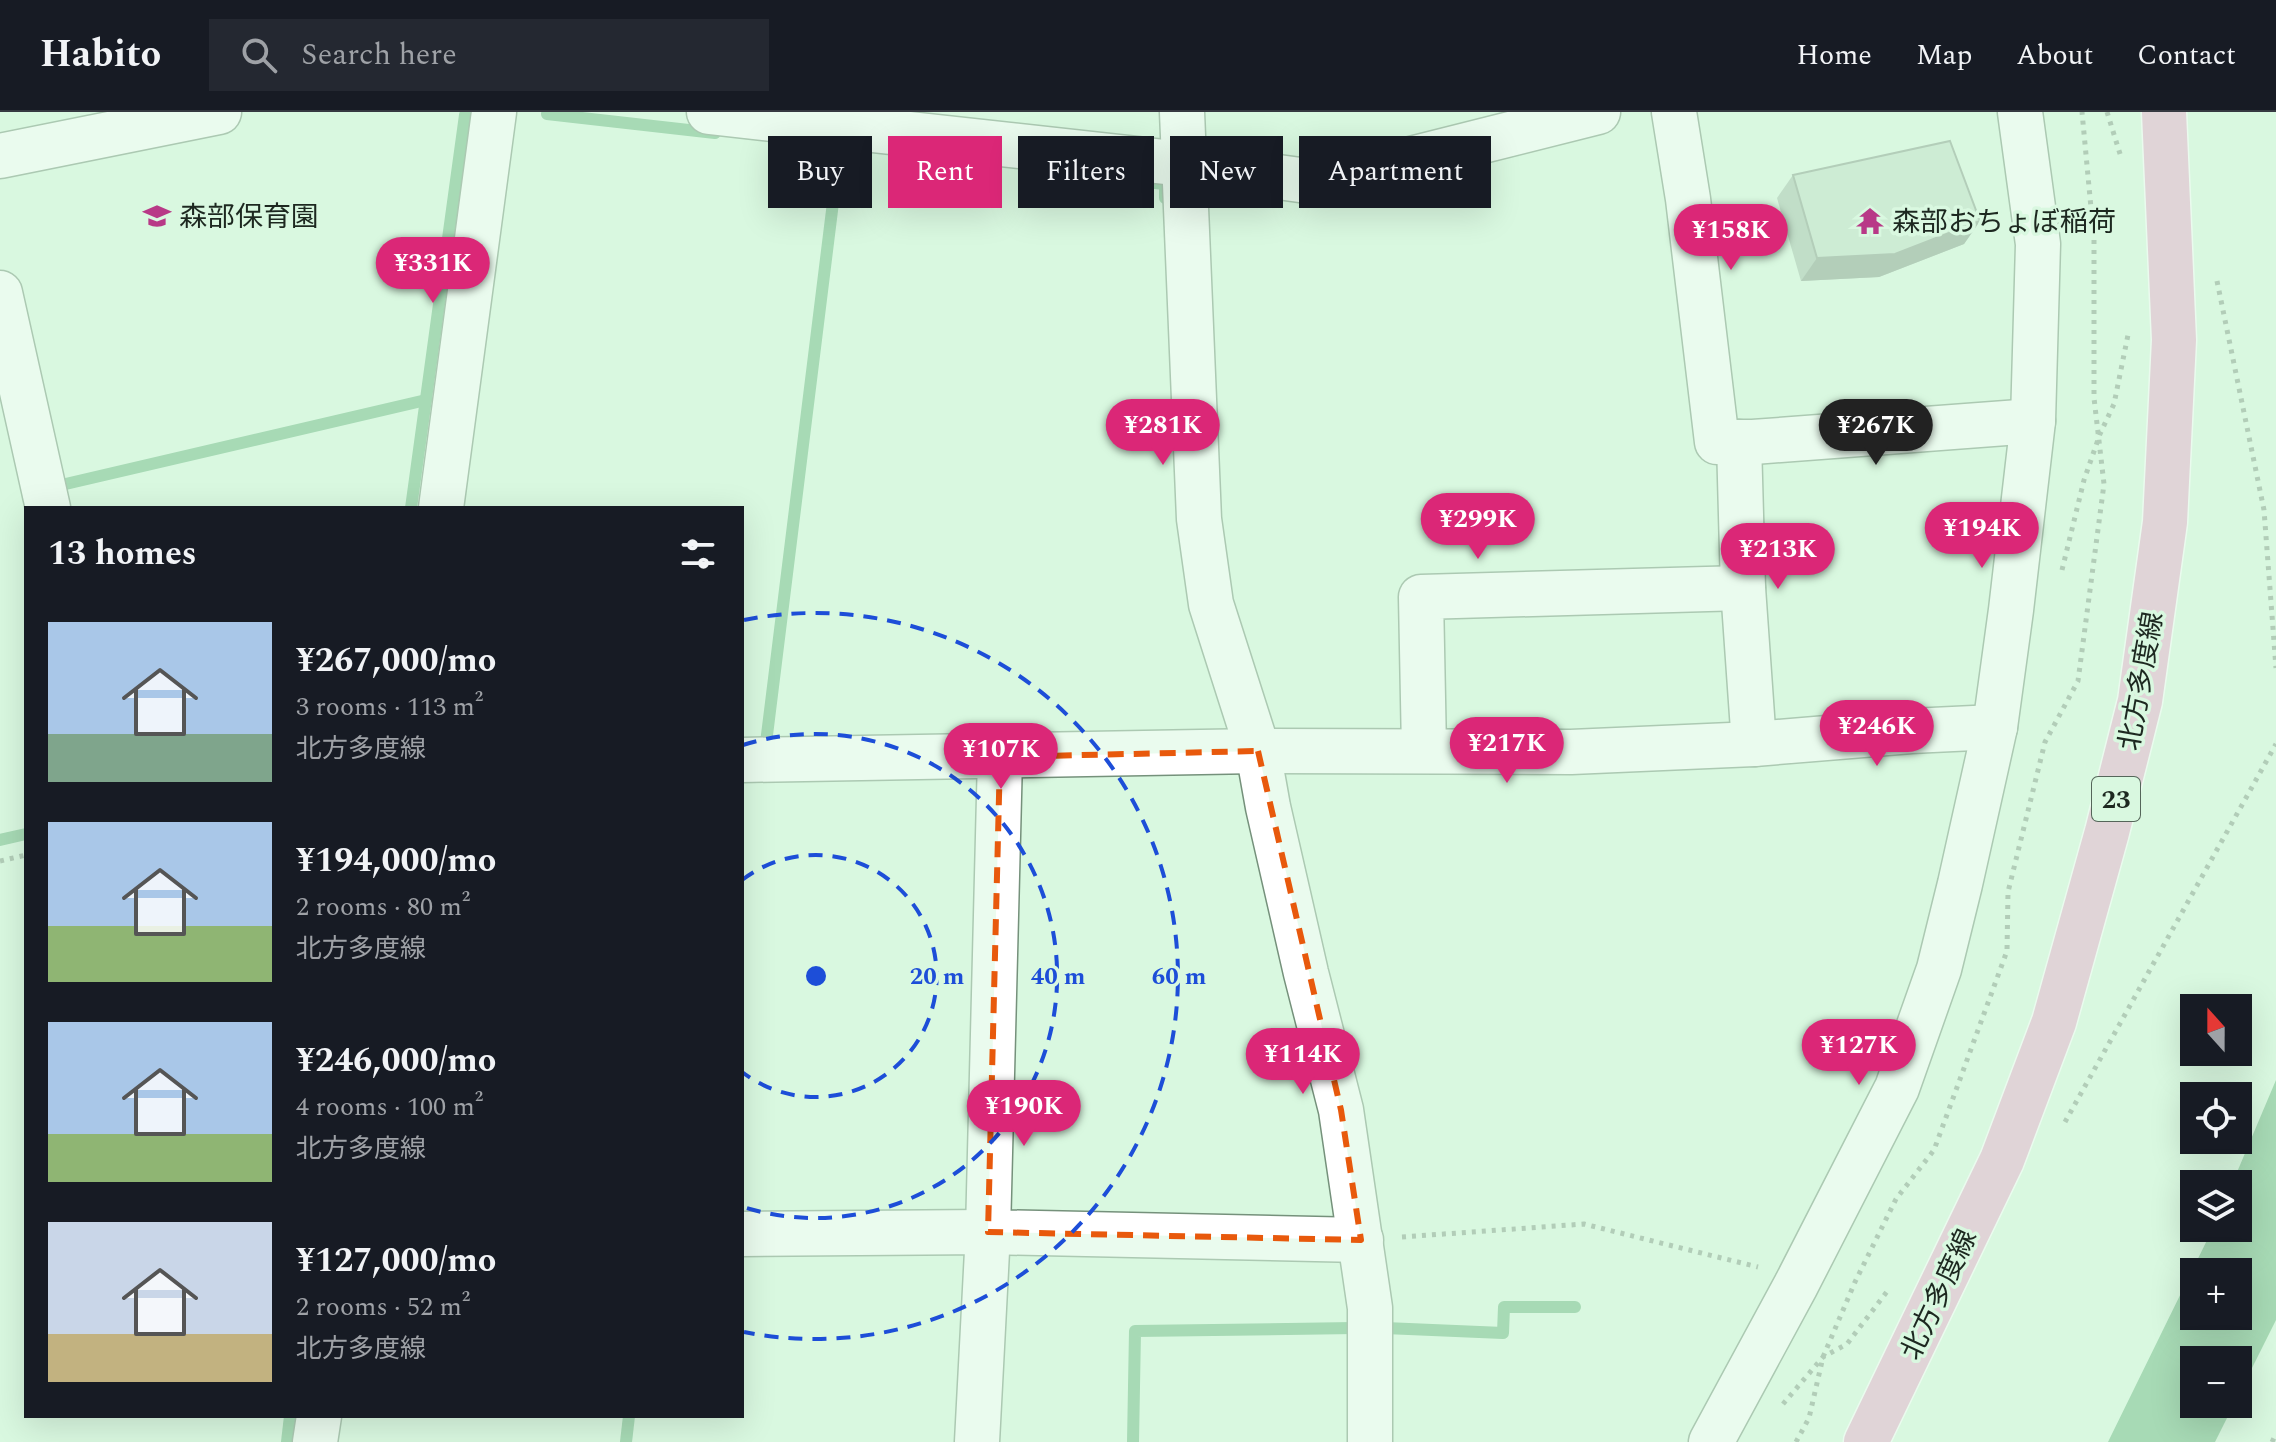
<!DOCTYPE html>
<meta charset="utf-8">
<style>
:root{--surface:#171b24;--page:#242831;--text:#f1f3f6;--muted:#9ea1a6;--line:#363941;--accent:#db2777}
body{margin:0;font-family:Spectral,"Noto Sans JP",serif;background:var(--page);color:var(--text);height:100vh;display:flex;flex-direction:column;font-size:30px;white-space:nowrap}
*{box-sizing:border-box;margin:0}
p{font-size:26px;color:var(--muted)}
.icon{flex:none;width:44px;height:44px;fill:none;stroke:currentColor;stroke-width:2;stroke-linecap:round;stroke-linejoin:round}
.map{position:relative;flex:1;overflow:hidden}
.details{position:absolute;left:24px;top:394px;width:720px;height:912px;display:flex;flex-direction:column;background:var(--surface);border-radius:0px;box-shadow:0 8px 32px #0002}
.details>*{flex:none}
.top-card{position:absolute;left:768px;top:24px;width:760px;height:72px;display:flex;gap:16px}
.needle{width:52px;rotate:339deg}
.buttons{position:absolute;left:2180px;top:882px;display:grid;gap:16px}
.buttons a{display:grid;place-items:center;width:72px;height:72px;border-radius:0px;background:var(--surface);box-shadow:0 8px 32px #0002;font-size:40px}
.price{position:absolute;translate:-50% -68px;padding:0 18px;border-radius:28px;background:var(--accent);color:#fff;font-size:26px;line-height:52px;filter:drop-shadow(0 2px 4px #0008)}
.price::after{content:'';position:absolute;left:50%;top:48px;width:24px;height:18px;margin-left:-12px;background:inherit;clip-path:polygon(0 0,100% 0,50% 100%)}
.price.on{background:#222;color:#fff}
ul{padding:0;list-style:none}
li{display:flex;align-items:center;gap:24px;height:200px;padding:0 24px}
li span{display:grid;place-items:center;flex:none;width:224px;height:160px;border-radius:0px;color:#555}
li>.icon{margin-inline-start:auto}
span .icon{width:96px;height:96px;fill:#fffc;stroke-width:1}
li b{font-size:34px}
h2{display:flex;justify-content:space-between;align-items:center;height:96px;padding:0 24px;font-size:34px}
.pill{padding:0 28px;border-radius:0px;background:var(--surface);box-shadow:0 8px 32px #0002;font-size:28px;line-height:72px}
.pill.on{background:var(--accent);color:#fff}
header{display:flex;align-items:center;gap:48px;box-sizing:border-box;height:112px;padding:0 40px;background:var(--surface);border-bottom:2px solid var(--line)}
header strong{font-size:38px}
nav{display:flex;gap:44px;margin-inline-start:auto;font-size:28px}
.search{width:560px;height:72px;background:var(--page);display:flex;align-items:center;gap:20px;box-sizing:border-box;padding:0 28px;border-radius:0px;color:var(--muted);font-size:30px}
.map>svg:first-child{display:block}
</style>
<header>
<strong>Habito</strong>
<div class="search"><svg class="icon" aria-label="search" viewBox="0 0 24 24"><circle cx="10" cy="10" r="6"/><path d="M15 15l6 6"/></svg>Search here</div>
<nav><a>Home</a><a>Map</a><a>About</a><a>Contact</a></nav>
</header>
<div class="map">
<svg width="2276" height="1330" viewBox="0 0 2276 1330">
<rect width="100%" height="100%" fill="#d9f8e0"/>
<path fill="#6ab580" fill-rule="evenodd" d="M2276,968v240l-38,76v-36h-44v44h40l-19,38h-107l105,-214h25v-44h-6zM2194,1160h44v44h-44z"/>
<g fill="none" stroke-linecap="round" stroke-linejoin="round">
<g stroke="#6ab580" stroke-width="12">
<path d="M547,2l168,19"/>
<path d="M1117,67l48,5v14"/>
<path d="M57,374l369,-86"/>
<path d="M411,396l54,-393"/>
<path d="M757,631h9l74,-597 -11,-1"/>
<path d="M0,728l26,-6"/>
<path d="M1385,1216l118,5 1,-26h71"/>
<path d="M287,1330l3,-26"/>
<path d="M626,1330l3,-26"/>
<path d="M1133,1330l2,-111 220,-3"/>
</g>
<g stroke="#75917b" stroke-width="47">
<g id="street">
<path d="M709,0l474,52 117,16 71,-11 227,-57"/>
<path d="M1182,0l17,407 12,85 47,147 10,56 38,166 35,137 29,198v134"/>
<path d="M1674,0l14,87 29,243h36l280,-21"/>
<path d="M0,44l219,-44"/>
<path d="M0,181l48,215"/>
<path d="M1739,330l4,146 11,156"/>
<path d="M1424,638l-3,-153 322,-9"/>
<path d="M1000,645l-12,475 373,8"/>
<path d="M742,648l516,-9 313,1 183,-8 157,-13 84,-4"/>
<path d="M742,1122l246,-2 -11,210"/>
<path d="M1711,1330l85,-157 101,-197 42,-119 21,-85 35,-157 16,-117 22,-189 5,-177 -18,-132"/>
</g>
</g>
<g stroke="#75917b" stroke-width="47">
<g id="secondary">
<path d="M441,396l53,-396"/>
<path d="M315,1330l4,-26"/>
</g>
</g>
<g stroke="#fff" stroke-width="47">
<path id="primary" d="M1866,1330l136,-282 52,-138 53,-190 33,-131 25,-179 9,-182 -10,-228"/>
</g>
<g stroke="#839988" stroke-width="5" stroke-dasharray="4 6" stroke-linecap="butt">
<path d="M2107,0l14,45"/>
<path d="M2217,169l47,229 12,158"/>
<path d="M2062,458l22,-90 16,-46 14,-30 15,-74"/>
<path d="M0,749l26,-6"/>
<path d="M2065,1010l211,-378"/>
<path d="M1402,1125l182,-13 174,43"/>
<path d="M1783,1292l40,-47 24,-13 42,-55"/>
<path d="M1796,1330l13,-24 14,-61 32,-75 41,-83 38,-49 73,-199 1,-59 37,-150 33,-61 26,-197 -10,-86v-158l-12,-128"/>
<path d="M2272,1330l4,-8"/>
</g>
<use href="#street" stroke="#fff" stroke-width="44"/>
<use href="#secondary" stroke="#fff" stroke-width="44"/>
<use href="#primary" stroke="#e8a9cc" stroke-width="44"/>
</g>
<path fill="#a4beaa" d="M1793,63l187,46 -16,23 -85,33 -78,4 -24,-83z"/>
<path fill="#869b8b" d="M1980,109l-16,23 -85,33 -78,4 16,-23z"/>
<path fill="#bfddc6" stroke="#869b8b" stroke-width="2" d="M1950,29l30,80 -85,33 -78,4 -24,-83z"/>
<path d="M0 0H2276V1330H0ZM1258,639l83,359 20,130 -373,-8 12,-475z" fill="#d9f8e0" fill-opacity=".55" fill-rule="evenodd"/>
<path fill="none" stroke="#e8590c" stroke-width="6" stroke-dasharray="16 10" stroke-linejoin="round" d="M1258,639l83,359 20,130 -373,-8 12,-475z"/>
<g fill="none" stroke="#1d4ed8" stroke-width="4" stroke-dasharray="14 10">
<path d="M742 768A121 121 0 1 1 742 960"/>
<path d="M743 633A242 242 0 1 1 743 1095"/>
<path d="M744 508A363 363 0 1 1 744 1220"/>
</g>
<defs>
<g id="school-bare" transform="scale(2.16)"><path d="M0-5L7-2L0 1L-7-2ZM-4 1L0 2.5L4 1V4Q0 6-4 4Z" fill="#b83987" stroke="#d9f8e0" stroke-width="2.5" paint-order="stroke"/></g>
<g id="temple-bare" transform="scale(2.16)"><path d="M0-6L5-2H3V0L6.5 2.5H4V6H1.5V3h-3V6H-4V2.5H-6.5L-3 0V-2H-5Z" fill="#b83987" stroke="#d9f8e0" stroke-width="2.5" paint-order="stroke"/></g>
</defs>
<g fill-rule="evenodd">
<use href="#school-bare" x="157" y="104"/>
<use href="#temple-bare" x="1870" y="109"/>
</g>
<g text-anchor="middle" stroke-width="7" stroke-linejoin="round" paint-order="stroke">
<rect fill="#d9f8e0" stroke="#55665a" stroke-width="2" x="2092" y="665" width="48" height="44" rx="6"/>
<g font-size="26" font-weight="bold" fill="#1d2820">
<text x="2116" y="696">23</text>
</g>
<g font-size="28" fill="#1d2820" stroke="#d9f8e0" text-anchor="start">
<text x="179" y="114">森部保育園</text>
<text x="1892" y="119">森部おちょぼ稲荷</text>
</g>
<g font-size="28" fill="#1d2820" stroke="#d9f8e0">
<text transform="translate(2140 569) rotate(-80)" y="10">北方多度線</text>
<text transform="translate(1938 1182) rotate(-65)" y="10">北方多度線</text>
</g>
</g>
<circle cx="816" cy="864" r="12" fill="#1d4ed8" stroke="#d9f8e0" stroke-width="4"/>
<g font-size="24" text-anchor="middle" font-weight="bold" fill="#1d4ed8" stroke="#d9f8e0" stroke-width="7" stroke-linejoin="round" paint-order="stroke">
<text x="937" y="872">20 m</text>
<text x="1058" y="872">40 m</text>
<text x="1179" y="872">60 m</text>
</g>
</svg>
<div class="buttons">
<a><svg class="needle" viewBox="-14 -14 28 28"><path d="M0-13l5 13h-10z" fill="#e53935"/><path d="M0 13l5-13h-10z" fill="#9ea1a6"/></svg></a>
<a><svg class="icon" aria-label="locate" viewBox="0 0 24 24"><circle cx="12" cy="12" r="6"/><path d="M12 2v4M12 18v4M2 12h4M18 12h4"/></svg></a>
<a><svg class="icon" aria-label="layers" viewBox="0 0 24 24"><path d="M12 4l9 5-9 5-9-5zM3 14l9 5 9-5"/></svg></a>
<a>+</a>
<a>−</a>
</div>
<b class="price" style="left:1731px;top:160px">¥158K</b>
<b class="price" style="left:433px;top:193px">¥331K</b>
<b class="price" style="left:1163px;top:355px">¥281K</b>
<b class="price on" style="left:1876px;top:355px">¥267K</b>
<b class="price" style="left:1478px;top:449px">¥299K</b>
<b class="price" style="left:1982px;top:458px">¥194K</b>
<b class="price" style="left:1778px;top:479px">¥213K</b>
<b class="price" style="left:1877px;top:656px">¥246K</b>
<b class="price" style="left:1507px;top:673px">¥217K</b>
<b class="price" style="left:1001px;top:679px">¥107K</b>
<b class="price" style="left:1859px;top:975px">¥127K</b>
<b class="price" style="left:1303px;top:984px">¥114K</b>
<b class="price" style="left:1024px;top:1036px">¥190K</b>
<div class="top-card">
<a class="pill">Buy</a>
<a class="pill on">Rent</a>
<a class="pill">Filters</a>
<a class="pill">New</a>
<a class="pill">Apartment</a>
</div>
<section class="details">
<h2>13 homes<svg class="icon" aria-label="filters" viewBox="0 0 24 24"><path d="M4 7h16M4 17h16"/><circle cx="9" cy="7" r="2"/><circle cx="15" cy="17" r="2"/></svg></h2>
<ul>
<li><span style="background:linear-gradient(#a9c7e8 70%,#7fa58c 0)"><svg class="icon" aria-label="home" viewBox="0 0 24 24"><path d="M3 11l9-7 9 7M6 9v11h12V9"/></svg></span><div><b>¥267,000/mo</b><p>3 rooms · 113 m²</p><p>北方多度線</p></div></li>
<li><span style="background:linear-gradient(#a9c7e8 65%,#8fb573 0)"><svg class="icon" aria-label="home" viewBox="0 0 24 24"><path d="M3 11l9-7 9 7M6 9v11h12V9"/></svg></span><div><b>¥194,000/mo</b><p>2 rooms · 80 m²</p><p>北方多度線</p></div></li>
<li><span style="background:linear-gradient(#a9c7e8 70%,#8fb573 0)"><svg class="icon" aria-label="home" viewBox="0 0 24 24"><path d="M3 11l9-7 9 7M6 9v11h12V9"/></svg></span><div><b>¥246,000/mo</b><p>4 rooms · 100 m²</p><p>北方多度線</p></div></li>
<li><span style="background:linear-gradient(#c9d6e8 70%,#c2b280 0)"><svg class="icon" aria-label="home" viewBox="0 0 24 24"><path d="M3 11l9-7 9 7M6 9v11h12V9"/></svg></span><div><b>¥127,000/mo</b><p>2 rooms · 52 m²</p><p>北方多度線</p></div></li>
</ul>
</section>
</div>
